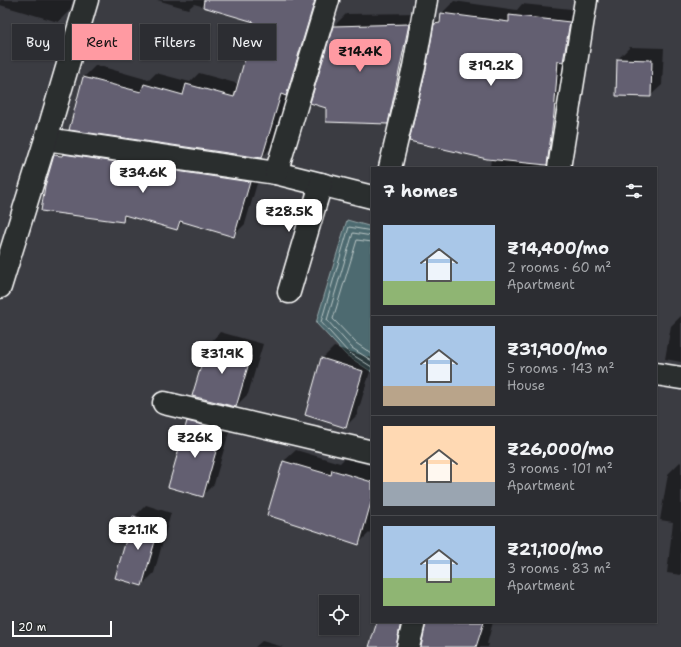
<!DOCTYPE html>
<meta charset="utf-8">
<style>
:root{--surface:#2c2d32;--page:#34353a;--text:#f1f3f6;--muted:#a6a8ac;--line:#48494d;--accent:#ff9aa2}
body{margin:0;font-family:"Shantell Sans",sans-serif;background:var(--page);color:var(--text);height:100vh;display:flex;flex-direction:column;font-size:15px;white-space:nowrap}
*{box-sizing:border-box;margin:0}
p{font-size:13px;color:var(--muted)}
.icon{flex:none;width:22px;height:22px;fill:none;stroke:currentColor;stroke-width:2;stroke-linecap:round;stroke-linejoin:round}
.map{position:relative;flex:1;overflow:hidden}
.details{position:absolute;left:371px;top:167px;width:286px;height:456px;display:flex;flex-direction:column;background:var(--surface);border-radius:0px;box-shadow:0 1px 3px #0004,0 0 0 1px var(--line)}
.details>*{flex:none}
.hud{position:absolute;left:12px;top:24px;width:299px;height:36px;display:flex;gap:8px}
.controls{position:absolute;left:319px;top:595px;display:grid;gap:8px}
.controls a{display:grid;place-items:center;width:40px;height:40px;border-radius:0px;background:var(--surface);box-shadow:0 1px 3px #0004,0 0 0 1px var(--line);font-size:20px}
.scale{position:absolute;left:12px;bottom:10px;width:100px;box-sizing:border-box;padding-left:4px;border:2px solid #fff;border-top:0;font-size:11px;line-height:14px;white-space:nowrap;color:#fff;-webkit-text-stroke:3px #2a2d2e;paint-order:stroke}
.price{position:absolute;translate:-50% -34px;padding:0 9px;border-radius:8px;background:#fff;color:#222;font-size:13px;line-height:26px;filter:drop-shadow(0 1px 2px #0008)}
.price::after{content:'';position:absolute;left:50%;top:24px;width:12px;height:9px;margin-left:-6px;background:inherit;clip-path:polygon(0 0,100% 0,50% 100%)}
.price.active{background:var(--accent);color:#111}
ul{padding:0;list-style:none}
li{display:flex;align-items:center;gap:12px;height:100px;padding:0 12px}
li+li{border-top:1px solid var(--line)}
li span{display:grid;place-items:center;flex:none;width:112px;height:80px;border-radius:0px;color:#555}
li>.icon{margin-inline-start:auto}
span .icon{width:48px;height:48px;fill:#fffc;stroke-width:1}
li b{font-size:17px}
h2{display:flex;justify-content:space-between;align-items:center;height:48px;padding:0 12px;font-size:17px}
.tag{padding:0 14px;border-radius:0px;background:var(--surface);box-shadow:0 1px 3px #0004,0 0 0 1px var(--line);font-size:14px;line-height:36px}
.tag.active{background:var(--accent);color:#111}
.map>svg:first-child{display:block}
</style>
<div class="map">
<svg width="681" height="647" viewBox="0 0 681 647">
<rect width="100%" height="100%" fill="#3b3c42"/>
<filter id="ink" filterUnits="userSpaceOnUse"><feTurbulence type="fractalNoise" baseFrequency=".025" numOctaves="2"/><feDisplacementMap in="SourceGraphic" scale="8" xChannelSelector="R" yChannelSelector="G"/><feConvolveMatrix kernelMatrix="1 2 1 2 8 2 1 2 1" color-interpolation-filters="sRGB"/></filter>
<g filter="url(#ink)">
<path fill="#4d6b6f" stroke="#94a6a9" d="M347,220l25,7v145l-26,-17 -30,-32z"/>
<g fill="#0007">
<path d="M0,0h73l-3,10 -12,12 -58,-17z"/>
<path d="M157,0h166l-49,145 -12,12 -191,-28 13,-52 12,-12 53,15 7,-7 34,9 9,-9 40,11 15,-50 1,-13 -61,-17 -6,5z"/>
<path d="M454,1l63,9 5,-6 59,6 -23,142 -12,12h-4l-2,4h-50l1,-10 -64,-89 8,-45 6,-6 1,-5z"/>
<path d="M420,13l-21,98 -12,12 -53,-97 12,-12z"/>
<path d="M630,47l34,1 -2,37 -12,11 -32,-37z"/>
<path d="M67,144l194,26 -16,54 -12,12 -49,-15 -7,8 -48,-14 -7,6 -67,-65z"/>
<path d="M681,316v46l-16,-3 6,-33z"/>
<path d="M220,332l43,12 -15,50 -12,12 -27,-62z"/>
<path d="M334,347l38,11v7l-15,50 -12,12 -23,-68z"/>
<path d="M200,410l33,8 -19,66 -12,12 -14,-74z"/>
<path d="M296,450l44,13 5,-5 27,8v60l-2,6 -12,12 -74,-83z"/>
<path d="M680,462l1,1v112l-14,-2 6,-51 -13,-2 8,-46z"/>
<path d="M146,505l25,8 -17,60 -12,12 -8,-68z"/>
<path d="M378,622h34l1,21 7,3h2l4,-24h67l-6,22h2l-1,3h-117z"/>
<path d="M262,641l21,6h-28z"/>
</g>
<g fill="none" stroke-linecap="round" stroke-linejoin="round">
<g stroke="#b8c4c5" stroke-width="1">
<path d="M372,231l-23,-4 -28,95 27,30 24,15"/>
<path d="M372,236l-19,-3 -26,87 25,28 20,13"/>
<path d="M372,242l-15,-2 -24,79 23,24 16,11"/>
</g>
</g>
<g fill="#635f71" stroke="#fff">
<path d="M204,0h111l-29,96 -5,-2 -19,64 -193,-28 14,-53 58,15 3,-8 39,11 3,-11 48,13 18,-63h-2l4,-12 -51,-15z"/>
<path d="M441,13l68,9v-7l61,7 -7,40 -5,-1 -4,53 -7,51 -60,-6 -78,-18 17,-72 8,-45 6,-1z"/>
<path d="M409,24l-21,100 -62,-2v-14l-16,-5 23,-77z"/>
<path d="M617,59l35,1 -1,37 -35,-1z"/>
<path d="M63,154l187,28 -16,55 -54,-16 -3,9 -53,-15 -1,7 -82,-11 4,-25 9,-31 8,1z"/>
<path d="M208,343l43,13 -15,51 -44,-11z"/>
<path d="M321,358l42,13 -17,57 -41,-13z"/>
<path d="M187,421l35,9 -19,67 -35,-10z"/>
<path d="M283,461l48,14 1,-5 40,12v17l-13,46 -92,-30z"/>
<path d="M133,516l27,8 -18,62 -27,-8z"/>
<path d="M377,622h24l-5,25h-27z"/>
<path d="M426,622h58l-8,25h-55z"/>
</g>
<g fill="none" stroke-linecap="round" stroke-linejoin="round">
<g stroke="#fff" stroke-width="25">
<g id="minor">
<path d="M46,139l230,34 96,24"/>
<path d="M390,168l24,-101 12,-67"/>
<path d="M559,168l27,-168"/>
<path d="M276,173l52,-173"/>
<path d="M0,287l46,-148 41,-139"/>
<path d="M289,292l32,-108"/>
<path d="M656,374l25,4"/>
<path d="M164,403l208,49"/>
<path d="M408,647l6,-25"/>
</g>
</g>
<use href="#minor" stroke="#2a2d2e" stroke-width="22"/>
</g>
</g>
</svg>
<div class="controls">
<a><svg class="icon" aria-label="locate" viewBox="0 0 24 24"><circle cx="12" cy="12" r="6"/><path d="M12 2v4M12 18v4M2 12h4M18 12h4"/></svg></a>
</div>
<div class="scale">20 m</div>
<b class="price active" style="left:360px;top:73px">₹14.4K</b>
<b class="price" style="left:491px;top:87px">₹19.2K</b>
<b class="price" style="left:143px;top:194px">₹34.6K</b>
<b class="price" style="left:289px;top:233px">₹28.5K</b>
<b class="price" style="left:222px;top:375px">₹31.9K</b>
<b class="price" style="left:195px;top:459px">₹26K</b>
<b class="price" style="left:138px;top:551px">₹21.1K</b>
<div class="hud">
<a class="tag">Buy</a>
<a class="tag active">Rent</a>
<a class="tag">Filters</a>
<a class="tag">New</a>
</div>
<section class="details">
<h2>7 homes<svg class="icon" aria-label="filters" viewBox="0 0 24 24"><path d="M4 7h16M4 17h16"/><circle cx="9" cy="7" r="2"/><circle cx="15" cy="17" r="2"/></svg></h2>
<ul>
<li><span style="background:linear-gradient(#a9c7e8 70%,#8fb573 0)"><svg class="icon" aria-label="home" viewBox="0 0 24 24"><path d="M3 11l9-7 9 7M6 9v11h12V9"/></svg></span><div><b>₹14,400/mo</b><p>2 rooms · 60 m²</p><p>Apartment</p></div></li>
<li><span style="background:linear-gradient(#a9c7e8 75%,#b9a48a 0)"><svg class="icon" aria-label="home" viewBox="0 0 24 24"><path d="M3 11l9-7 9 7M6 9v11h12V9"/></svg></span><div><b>₹31,900/mo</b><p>5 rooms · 143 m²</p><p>House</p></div></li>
<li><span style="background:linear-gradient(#ffd9b3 70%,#9aa5b1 0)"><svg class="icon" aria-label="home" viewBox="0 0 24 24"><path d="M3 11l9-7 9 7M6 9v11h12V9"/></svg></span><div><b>₹26,000/mo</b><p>3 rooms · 101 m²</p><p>Apartment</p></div></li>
<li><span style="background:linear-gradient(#a9c7e8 65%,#8fb573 0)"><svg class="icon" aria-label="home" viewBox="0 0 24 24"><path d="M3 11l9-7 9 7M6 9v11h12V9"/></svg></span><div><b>₹21,100/mo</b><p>3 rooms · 83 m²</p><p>Apartment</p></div></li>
</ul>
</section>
</div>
